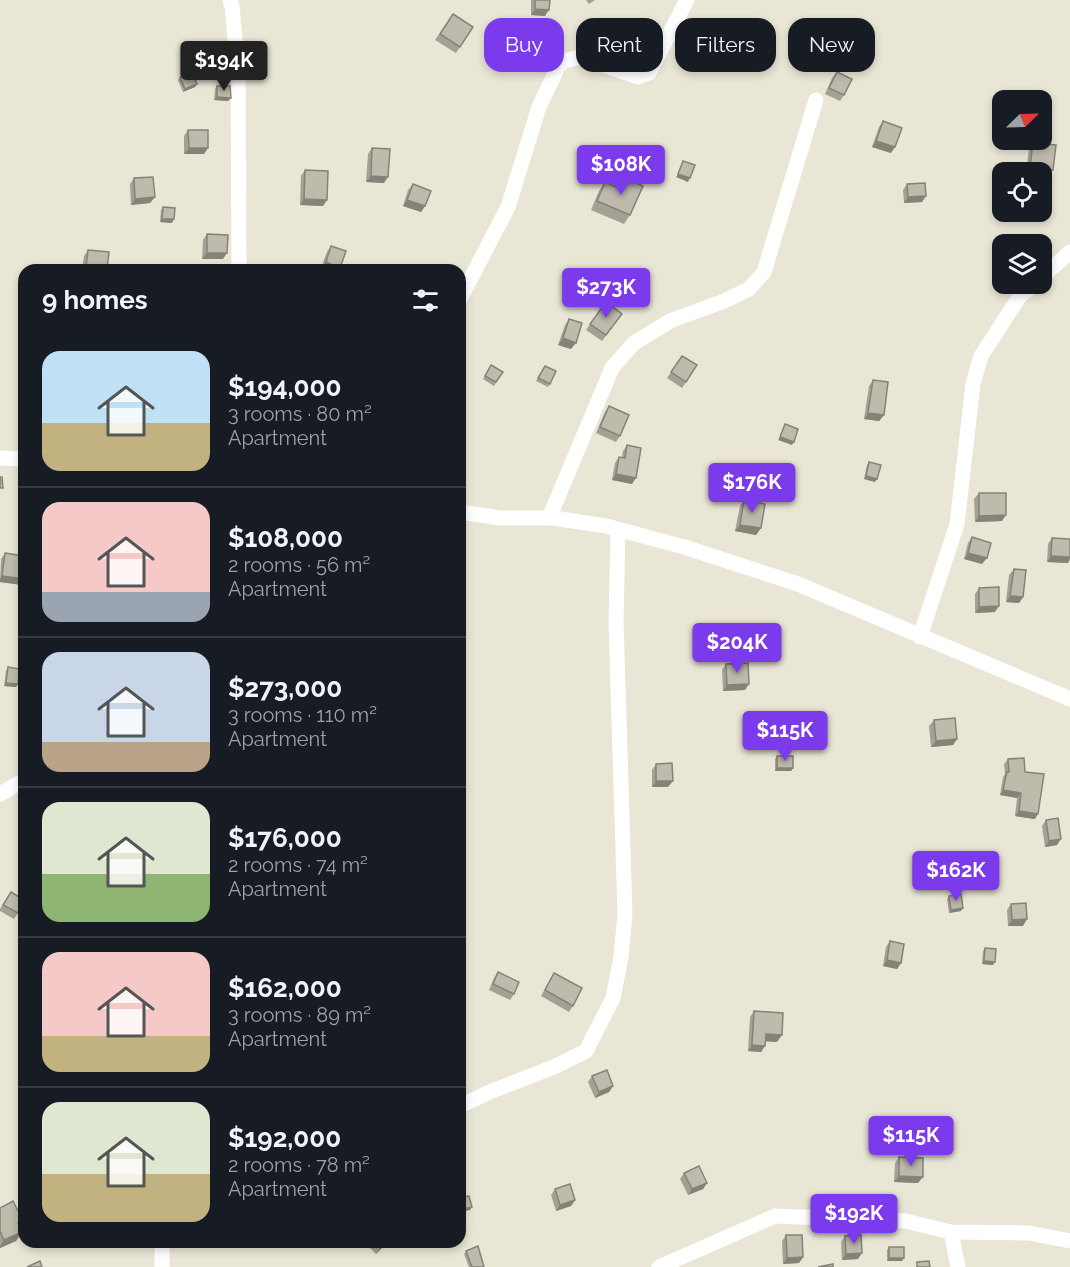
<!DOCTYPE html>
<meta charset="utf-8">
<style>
:root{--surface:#171b24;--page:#242831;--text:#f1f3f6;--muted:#9ea1a6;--line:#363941;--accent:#7c3aed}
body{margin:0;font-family:Raleway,sans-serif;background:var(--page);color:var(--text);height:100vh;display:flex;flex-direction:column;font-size:22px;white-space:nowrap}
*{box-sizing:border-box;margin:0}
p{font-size:20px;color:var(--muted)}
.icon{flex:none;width:33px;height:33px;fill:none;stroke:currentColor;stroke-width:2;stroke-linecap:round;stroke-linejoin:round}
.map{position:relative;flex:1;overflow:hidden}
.details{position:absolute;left:18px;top:264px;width:448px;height:984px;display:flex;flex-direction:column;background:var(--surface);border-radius:18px;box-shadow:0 3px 9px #0003}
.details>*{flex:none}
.banner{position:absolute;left:484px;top:18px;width:495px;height:54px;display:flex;gap:12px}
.needle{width:39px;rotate:67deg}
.tools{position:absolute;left:992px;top:90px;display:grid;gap:12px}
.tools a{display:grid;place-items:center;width:60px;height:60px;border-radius:12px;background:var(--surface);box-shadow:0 3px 9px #0003;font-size:30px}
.price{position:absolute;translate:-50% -51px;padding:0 14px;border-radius:6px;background:var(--accent);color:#fff;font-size:20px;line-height:39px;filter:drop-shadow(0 2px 3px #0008)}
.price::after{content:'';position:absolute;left:50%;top:36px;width:18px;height:14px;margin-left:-9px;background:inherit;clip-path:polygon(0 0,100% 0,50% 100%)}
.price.active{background:#222;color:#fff}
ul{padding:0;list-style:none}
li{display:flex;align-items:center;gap:18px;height:150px;padding:0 24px}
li+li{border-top:2px solid var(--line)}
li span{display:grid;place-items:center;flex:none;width:168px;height:120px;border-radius:18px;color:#555}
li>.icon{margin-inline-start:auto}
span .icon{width:72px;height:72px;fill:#fffc;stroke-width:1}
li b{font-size:26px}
h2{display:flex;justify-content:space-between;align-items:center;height:72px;padding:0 24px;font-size:26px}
.pill{padding:0 21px;border-radius:18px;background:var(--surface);box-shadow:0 3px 9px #0003;font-size:21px;line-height:54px}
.pill.active{background:var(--accent);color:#fff}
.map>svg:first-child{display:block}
</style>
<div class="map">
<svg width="1070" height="1267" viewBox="0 0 1070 1267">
<rect width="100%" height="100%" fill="#e9e6d6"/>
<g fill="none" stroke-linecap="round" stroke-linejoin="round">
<g stroke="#fff" stroke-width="15">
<path d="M230,0l2,6 6,64 1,200"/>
<path d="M1041,278l29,-26"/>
<path d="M460,299l48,-92 31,-100 19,-40 6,-6 16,-4 58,20 11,-4 38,-73"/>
<path d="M0,458l24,1"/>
<path d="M460,512l41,6h52l53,8 78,21 114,37 272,115"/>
<path d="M549,518l63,-150 22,-25 38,-23 50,-18 27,-13 15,-17 52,-172"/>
<path d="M920,637l37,-113 16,-140 8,-28 39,-60 15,-12"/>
<path d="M0,794l24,-14"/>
<path d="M460,1106l32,-15 62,-24 32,-16 27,-53 8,-41 4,-43 -9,-292 2,-92"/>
<path d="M951,1232l7,35"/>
<path d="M162,1267v-25"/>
<path d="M659,1267l116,-51 130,5 46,11 78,1 41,8"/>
</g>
</g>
<g fill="#a3a194">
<path d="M531,0h19l-5,16 -14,-1z"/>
<path d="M586,0h9l-6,4z"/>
<path d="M453,14l20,13 -17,26 -21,-13z"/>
<path d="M837,72l7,23 -4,6 -15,-7 7,-16z"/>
<path d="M180,77l15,10 -12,5 -5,-12z"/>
<path d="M217,86l14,12 -3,3 -14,-1 1,-11z"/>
<path d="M883,121l8,32 -19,-6 7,-20z"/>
<path d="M188,130l16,24h-20v-18z"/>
<path d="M1033,143l20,27 -4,6 -8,-4h-19l2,-1h2l3,-22z"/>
<path d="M372,148l12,35 -18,-1 2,-28z"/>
<path d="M305,170l18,36 -23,-1 1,-29z"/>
<path d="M134,178l21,19 -5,6 -19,2 -1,-21z"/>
<path d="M626,178l4,37 -6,9 -33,-14 8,-19 6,-9 14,6z"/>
<path d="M413,184l12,22 -4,6 -18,-6 5,-16z"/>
<path d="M907,184l15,18 -18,1 -1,-13z"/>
<path d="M163,207l9,16 -12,-1 1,-12z"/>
<path d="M207,234l16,25h-21l1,-19z"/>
<path d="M331,246l8,24h-13l-5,-2 6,-16z"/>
<path d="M88,250l19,20h-25l2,-14z"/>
<path d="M622,314l-20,27 -16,-11 4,-6z"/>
<path d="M569,319l2,30 -13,-4 7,-20z"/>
<path d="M678,362l8,20 -4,6 -15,-10z"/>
<path d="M491,365l12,7 -9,14 -11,-7z"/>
<path d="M545,366l5,18 -2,3 -12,-6z"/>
<path d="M873,380l11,35 -5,6 -15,-2 5,-33z"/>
<path d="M609,406l11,30 -4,6 -20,-9 9,-21z"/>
<path d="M627,445l5,39 -20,-4 3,-17 4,-6h3l1,-6z"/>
<path d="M869,462l6,20 -11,-3 3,-14z"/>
<path d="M979,493l23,28 -27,1 -1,-23z"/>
<path d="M744,500l17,28 -5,7 -21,-4 5,-25z"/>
<path d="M972,537l10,27 -18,-5 4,-16z"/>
<path d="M1052,538l16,25 -21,-1 1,-18z"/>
<path d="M5,553l19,3v27l-2,2 -22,-3 1,-23z"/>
<path d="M1014,569l9,28 -4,6 -13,-1 3,-27z"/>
<path d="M979,588l16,24 -20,1v-19z"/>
<path d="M726,664l19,26 -22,1 -1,-21z"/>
<path d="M8,667l10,17 -2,3 -12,-1 2,-15z"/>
<path d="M24,687v18h-4l-1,-12z"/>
<path d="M934,720l23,19 -4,6 -22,2 -2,-21z"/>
<path d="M777,756l16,12 -2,3h-16v-12z"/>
<path d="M1008,759l17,13 10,47 -20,-3 2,-18 -17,-3 3,-18 2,-3 -1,-10z"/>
<path d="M656,764l12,23h-16v-17z"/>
<path d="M1046,820l11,25 -12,2 -3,-21z"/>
<path d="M11,892l7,21 -4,6 -14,-8v-2z"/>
<path d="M949,896l12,15 -12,2 -2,-14z"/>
<path d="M1011,904l12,22h-15l-1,-16z"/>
<path d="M890,941l11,22 -4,6 -14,-3 3,-19z"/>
<path d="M985,948l8,17 -11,-1 1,-13z"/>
<path d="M498,972l16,22 -4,6 -21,-10 5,-12z"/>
<path d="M554,973l19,33 -4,6 -28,-16z"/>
<path d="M754,1011l23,31 -11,-1 -5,11 -13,-1 2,-34z"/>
<path d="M592,1076l21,10 -4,6 -14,6 -7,-16z"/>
<path d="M899,1157l19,26 -24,-1 1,-19z"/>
<path d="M684,1173l23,10 -4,6 -15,6 -8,-16z"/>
<path d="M555,1189l20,11 -4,6 -15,5 -5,-16z"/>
<path d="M0,1208l22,19 -2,1 2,4 -6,9 -16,7z"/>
<path d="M786,1235l17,22 -4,6 -16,1 -1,-23z"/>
<path d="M845,1236l13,23 -16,1 -1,-18z"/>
<path d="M364,1242h24l-12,12z"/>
<path d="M889,1247l13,14h-15v-11z"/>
<path d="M466,1251l18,16h-15l-5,-13z"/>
</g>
<g fill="#858378">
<path d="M535,9l14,1 -4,6 -14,-1z"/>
<path d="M197,84l-2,3 -12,5 2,-3z"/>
<path d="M217,97l14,1 -3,3 -14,-1z"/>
<path d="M876,141l19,6 -4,6 -19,-6z"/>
<path d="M189,148h19l-4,6h-20z"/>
<path d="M1030,167l23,3 -4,6 -8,-1v-3h-15z"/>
<path d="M678,174l12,4 -2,4 -12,-5z"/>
<path d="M371,176l17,1 -4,6 -18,-1z"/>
<path d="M926,196l-4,6 -18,1 4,-6z"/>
<path d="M155,197l-5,6 -19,2 4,-6z"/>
<path d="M304,199l23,1 -4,6 -23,-1z"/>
<path d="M407,200l18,6 -4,6 -18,-6z"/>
<path d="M162,219h12l-2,4 -12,-1z"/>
<path d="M207,253h20l-4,6h-21z"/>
<path d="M326,262l14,6 -1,2h-13l-5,-2z"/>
<path d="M86,268l21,2h-22z"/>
<path d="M563,338l13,5 -5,6 -13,-4z"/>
<path d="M868,413l16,2 -5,6 -15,-2z"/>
<path d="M780,437l14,5 -2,3 -14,-5z"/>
<path d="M616,474l20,4 -4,6 -20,-4z"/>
<path d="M866,476l11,3 -2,3 -11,-3z"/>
<path d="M1006,515l-4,6 -27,1 4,-6z"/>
<path d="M740,525l21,3 -5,7 -21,-4z"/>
<path d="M968,553l19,5 -5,6 -18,-5z"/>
<path d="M1051,556l19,1v2l-2,4 -21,-1z"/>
<path d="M2,576l22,3v4l-2,2 -22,-3v-3z"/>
<path d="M1010,596l13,1 -4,6 -13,-1z"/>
<path d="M999,606l-4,6 -20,1 4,-6z"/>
<path d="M6,683l12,1 -2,3 -12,-1z"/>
<path d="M749,684l-4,6 -22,1 4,-6z"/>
<path d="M957,739l-4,6 -22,2 5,-6z"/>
<path d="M777,768h16l-2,3h-16z"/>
<path d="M656,781h17l-5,6h-16z"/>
<path d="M1003,790l18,3 -4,5 -17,-3z"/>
<path d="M1019,811l19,3 -3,5 -20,-3z"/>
<path d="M1061,839l-4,6 -12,2 4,-6z"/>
<path d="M963,908l-2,3 -12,2 2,-3z"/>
<path d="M1027,919l-4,7h-15l4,-6z"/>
<path d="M887,960l14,3 -4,6 -14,-3z"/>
<path d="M984,961l11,1 -2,3 -11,-1z"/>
<path d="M766,1034l16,1 -5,7 -15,-1z"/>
<path d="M752,1045l13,1 -4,6 -13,-1z"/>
<path d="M613,1086l-4,6 -14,6 4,-6z"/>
<path d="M899,1176l24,1 -5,6 -24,-1z"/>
<path d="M707,1183l-4,6 -15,6 4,-6z"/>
<path d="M575,1200l-4,6 -15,5 4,-6z"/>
<path d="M472,1207l-2,3 -10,2v-2z"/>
<path d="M24,1221v4l-2,2 -10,5 6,-9z"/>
<path d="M22,1232l-6,9 -16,7v-2l4,-6z"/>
<path d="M387,1242h1l-12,12 4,-6z"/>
<path d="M862,1253l-4,6 -16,1 4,-6z"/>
<path d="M803,1257l-4,6 -16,1 4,-6z"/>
<path d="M889,1258h15l-2,3h-15z"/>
</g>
<g fill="#bebbac" stroke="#858378" stroke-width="1.5">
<path d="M535,0h15l-1,10 -14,-1z"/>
<path d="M453,14l20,13 -13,20 -20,-13z"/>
<path d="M192,71l5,13 -12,5 -5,-12z"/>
<path d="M837,72l15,7 -8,16 -15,-7z"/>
<path d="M217,86h13l1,12 -14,-1z"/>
<path d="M883,121l19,7 -7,19 -19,-6z"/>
<path d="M188,130h20v18h-19z"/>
<path d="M1033,143l23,2 -3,25 -23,-3z"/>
<path d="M372,148l18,1 -2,28 -17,-1z"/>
<path d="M683,161l12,4 -5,13 -12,-4z"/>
<path d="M305,170l23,1 -1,29 -23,-1z"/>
<path d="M153,177l2,20 -20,2 -1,-21z"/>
<path d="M626,178l17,8 -13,29 -33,-14 8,-19 16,7z"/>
<path d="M925,183l1,13 -18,1 -1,-13z"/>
<path d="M413,184l18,7 -6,15 -18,-6z"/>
<path d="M163,207l12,1 -1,11h-12z"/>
<path d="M207,234l21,1 -1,18h-20z"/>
<path d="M331,246l15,5 -6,17 -14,-6z"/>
<path d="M88,250l21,2 -2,18 -21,-2z"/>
<path d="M606,302l16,12 -16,21 -16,-11z"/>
<path d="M569,319l13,4 -6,20 -13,-5z"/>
<path d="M682,356l15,9 -11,17 -15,-10z"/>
<path d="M491,365l12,7 -7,10 -11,-6z"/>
<path d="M545,366l11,5 -6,13 -12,-6z"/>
<path d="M873,380l15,2 -4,33 -16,-2z"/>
<path d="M609,406l20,9 -9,21 -20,-9z"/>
<path d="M785,424l13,5 -4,13 -14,-5z"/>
<path d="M627,445l14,3 -5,30 -20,-4 3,-17 6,1z"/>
<path d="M869,462l12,3 -4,14 -11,-3z"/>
<path d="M0,477h2l1,11h-3z"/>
<path d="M979,493h27v22l-27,1z"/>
<path d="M744,500l21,4 -4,24 -21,-3z"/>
<path d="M972,537l19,6 -4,15 -19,-5z"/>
<path d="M1052,538l18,1v18l-19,-1z"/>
<path d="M5,553l19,3v23l-22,-3z"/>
<path d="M1014,569l12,1 -3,27 -13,-1z"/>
<path d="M999,587v19l-20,1v-19z"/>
<path d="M748,663l1,21 -22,1 -1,-21z"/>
<path d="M8,667l12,2 -2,15 -12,-1z"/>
<path d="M955,718l2,21 -21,2 -2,-21z"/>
<rect x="777" y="756" width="16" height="12"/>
<path d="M1024,758l1,14 19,2 -6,40 -19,-3 2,-18 -18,-3 4,-18h2l-1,-13z"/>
<path d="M672,763l1,18h-17v-17z"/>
<path d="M1058,818l3,21 -12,2 -3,-21z"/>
<path d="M11,892l13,8v2l-6,11 -15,-8z"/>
<path d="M961,894l2,14 -12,2 -2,-14z"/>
<path d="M1026,903l1,16 -15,1 -1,-16z"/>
<path d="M890,941l14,3 -3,19 -14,-3z"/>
<path d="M985,948l11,1 -1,13 -11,-1z"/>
<path d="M498,972l21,10 -5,12 -21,-10z"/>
<path d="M554,973l28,15 -9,18 -28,-16z"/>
<path d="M754,1011l29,2 -1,22 -16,-1 -1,12 -13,-1z"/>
<path d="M607,1070l6,16 -14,6 -7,-16z"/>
<path d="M899,1157l24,1v19l-24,-1z"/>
<path d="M699,1166l8,17 -15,6 -8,-16z"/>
<path d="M570,1184l5,16 -15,5 -5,-16z"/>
<path d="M469,1196l3,11 -12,3v-13z"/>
<path d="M13,1201l5,10 6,-3v13l-6,2 4,9 -18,8 -4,-9v-23z"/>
<path d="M786,1235h16l1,22 -16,1z"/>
<path d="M861,1235l1,18 -16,1 -1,-18z"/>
<path d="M374,1242h13l-7,6z"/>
<path d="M478,1246l6,21h-12l-6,-16z"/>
<rect x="889" y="1247" width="15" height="11"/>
<path d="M40,1261l2,6h-15z"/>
<path d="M929,1261l1,6h-13v-5z"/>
<path d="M833,1264v3h-15z"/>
</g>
</svg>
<div class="tools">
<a><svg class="needle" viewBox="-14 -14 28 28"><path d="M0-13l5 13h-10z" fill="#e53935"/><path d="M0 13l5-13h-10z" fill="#9ea1a6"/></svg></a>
<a><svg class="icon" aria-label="locate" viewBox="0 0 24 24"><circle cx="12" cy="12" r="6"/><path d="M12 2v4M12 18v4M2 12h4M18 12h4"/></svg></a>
<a><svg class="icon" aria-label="layers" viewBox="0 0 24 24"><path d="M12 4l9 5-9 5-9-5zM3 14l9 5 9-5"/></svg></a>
</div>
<b class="price active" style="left:224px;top:92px">$194K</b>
<b class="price" style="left:621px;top:196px">$108K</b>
<b class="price" style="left:606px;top:319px">$273K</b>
<b class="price" style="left:752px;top:514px">$176K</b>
<b class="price" style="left:737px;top:674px">$204K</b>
<b class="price" style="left:785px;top:762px">$115K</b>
<b class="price" style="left:956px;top:902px">$162K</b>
<b class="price" style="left:911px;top:1167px">$115K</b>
<b class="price" style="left:854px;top:1245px">$192K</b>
<div class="banner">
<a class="pill active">Buy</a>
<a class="pill">Rent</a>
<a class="pill">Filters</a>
<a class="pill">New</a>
</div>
<section class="details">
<h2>9 homes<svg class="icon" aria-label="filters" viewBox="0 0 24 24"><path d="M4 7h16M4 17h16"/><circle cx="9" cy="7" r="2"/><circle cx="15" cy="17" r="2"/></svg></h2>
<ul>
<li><span style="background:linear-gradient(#bfe0f5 60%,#c2b280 0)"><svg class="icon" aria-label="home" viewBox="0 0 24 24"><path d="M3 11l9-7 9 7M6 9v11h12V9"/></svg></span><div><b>$194,000</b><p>3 rooms · 80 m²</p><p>Apartment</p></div></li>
<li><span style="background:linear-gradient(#f6c9c9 75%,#9aa5b1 0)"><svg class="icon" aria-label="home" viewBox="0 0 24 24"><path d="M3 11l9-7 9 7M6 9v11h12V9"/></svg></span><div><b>$108,000</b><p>2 rooms · 56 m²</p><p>Apartment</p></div></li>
<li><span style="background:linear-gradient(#c9d6e8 75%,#b9a48a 0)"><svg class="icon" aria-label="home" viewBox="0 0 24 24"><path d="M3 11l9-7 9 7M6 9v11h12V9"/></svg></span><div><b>$273,000</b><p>3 rooms · 110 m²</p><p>Apartment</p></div></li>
<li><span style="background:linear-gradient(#dfe7d0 60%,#8fb573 0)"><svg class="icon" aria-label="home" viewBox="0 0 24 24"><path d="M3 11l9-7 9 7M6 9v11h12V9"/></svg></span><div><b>$176,000</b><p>2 rooms · 74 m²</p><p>Apartment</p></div></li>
<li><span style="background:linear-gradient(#f6c9c9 70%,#c2b280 0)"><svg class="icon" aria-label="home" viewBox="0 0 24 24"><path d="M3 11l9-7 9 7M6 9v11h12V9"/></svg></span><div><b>$162,000</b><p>3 rooms · 89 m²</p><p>Apartment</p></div></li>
<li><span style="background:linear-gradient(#dfe7d0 60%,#c2b280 0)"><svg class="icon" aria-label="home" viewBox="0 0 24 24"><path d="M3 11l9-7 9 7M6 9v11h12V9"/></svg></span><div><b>$192,000</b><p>2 rooms · 78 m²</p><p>Apartment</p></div></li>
</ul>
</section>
</div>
